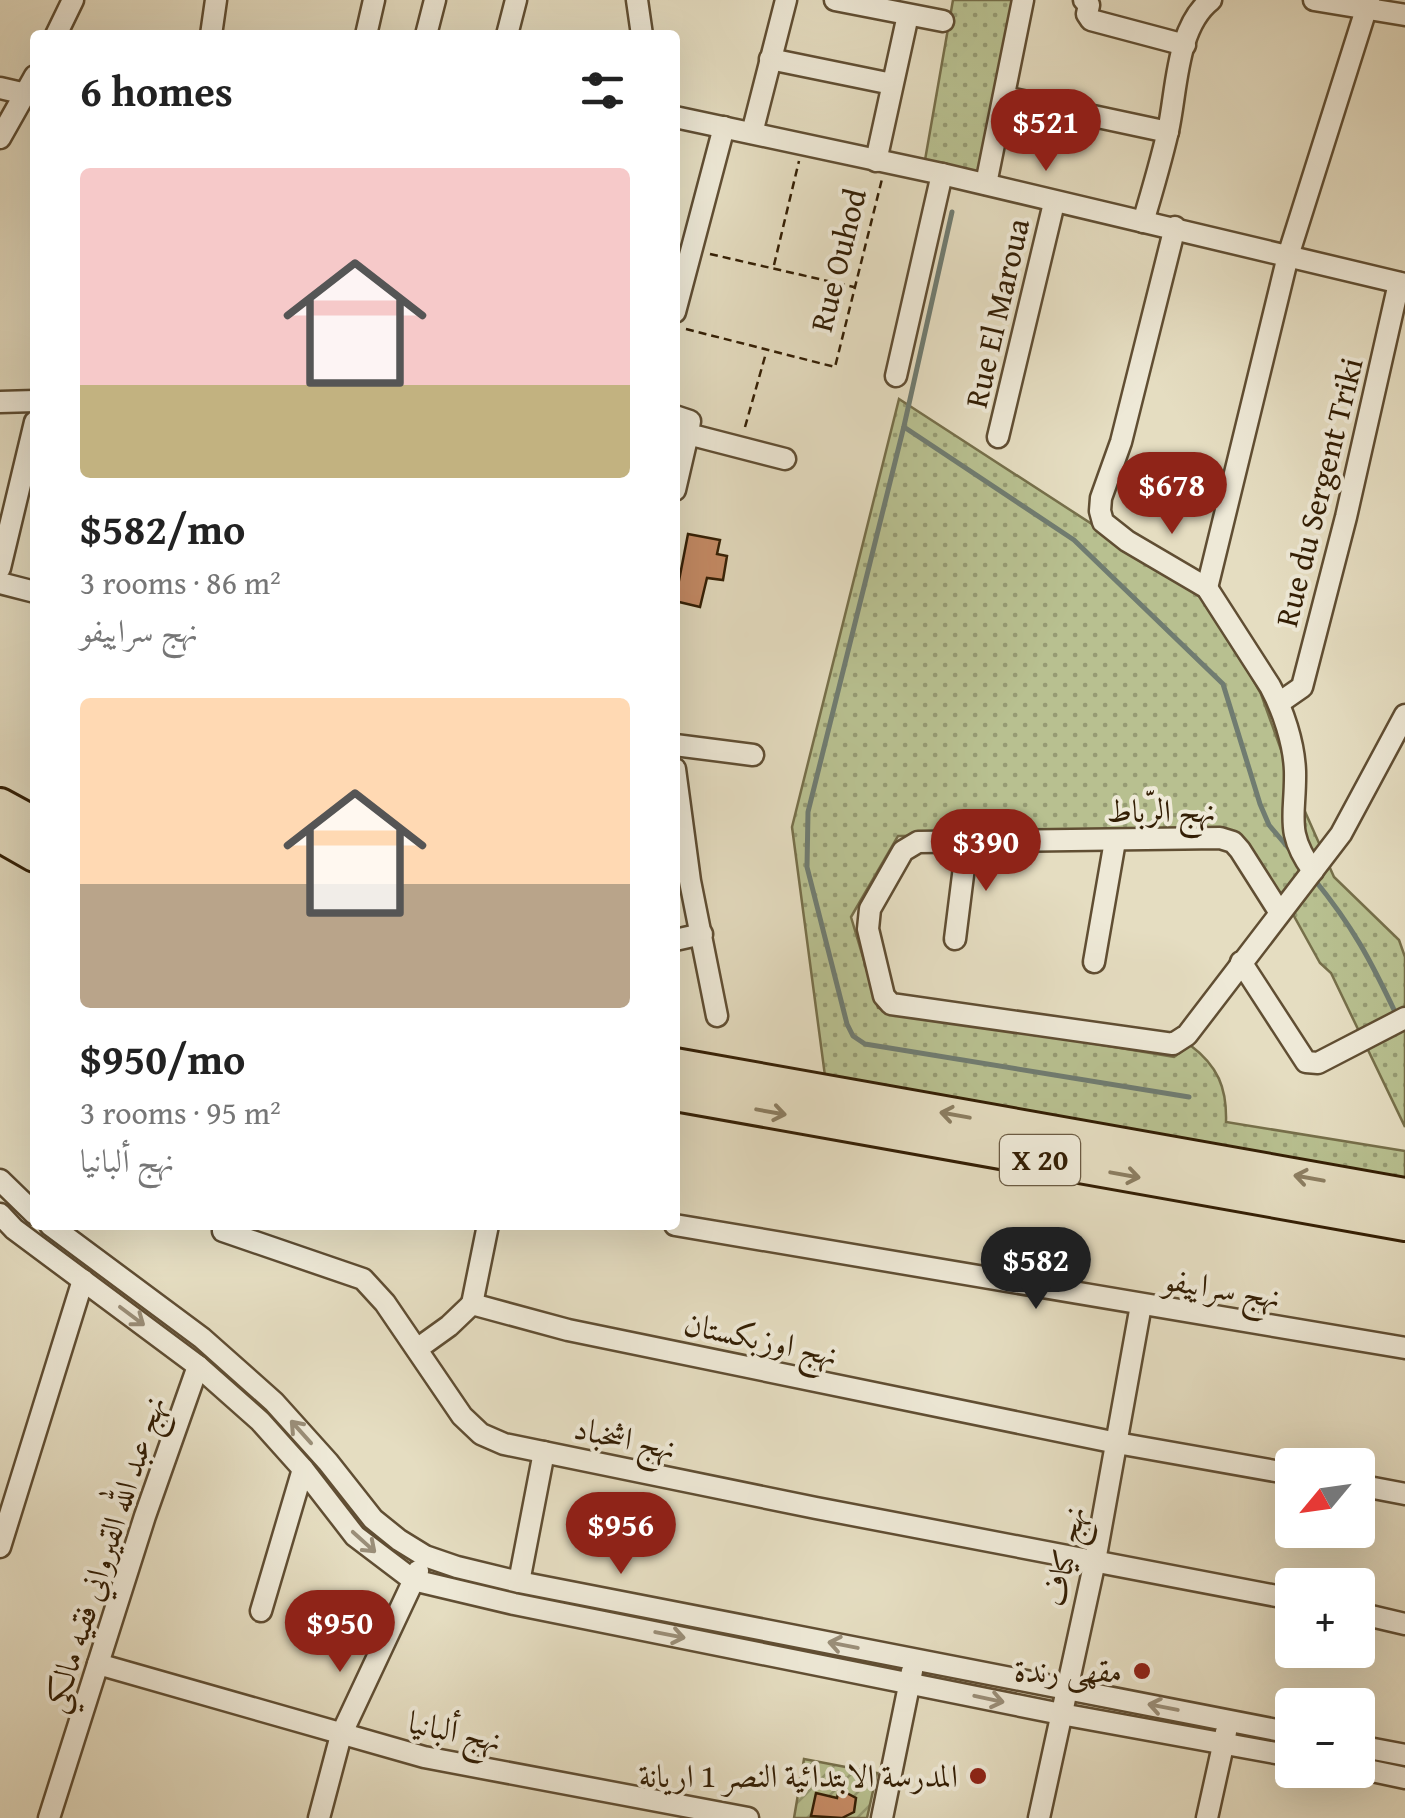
<!DOCTYPE html>
<meta charset="utf-8">
<style>
:root{--surface:#fff;--page:#f2f2f2;--text:#222;--muted:#767676;--accent:#8f2418}
body{margin:0;font-family:"Gentium Book Plus",Amiri,serif;background:var(--page);color:var(--text);height:100vh;display:flex;flex-direction:column;font-size:38px;white-space:nowrap}
*{box-sizing:border-box;margin:0}
p{font-size:32px;color:var(--muted)}
.icon{flex:none;width:55px;height:55px;fill:none;stroke:currentColor;stroke-width:2;stroke-linecap:round;stroke-linejoin:round}
.map{position:relative;flex:1;overflow:hidden}
.sheet{position:absolute;left:30px;top:30px;width:650px;height:1200px;display:flex;flex-direction:column;background:var(--surface);border-radius:10px;box-shadow:0 10px 40px #0002}
.sheet>*{flex:none}
.needle{width:65px;rotate:241deg}
.fabs{position:absolute;left:1275px;top:1448px;display:grid;gap:20px}
.fabs a{display:grid;place-items:center;width:100px;height:100px;border-radius:10px;background:var(--surface);box-shadow:0 10px 40px #0002;font-size:50px}
.price{position:absolute;translate:-50% -85px;padding:0 22px;border-radius:35px;background:var(--accent);color:#fff;font-size:32px;line-height:65px;filter:drop-shadow(0 2px 5px #0008)}
.price::after{content:'';position:absolute;left:50%;top:60px;width:30px;height:22px;margin-left:-15px;background:inherit;clip-path:polygon(0 0,100% 0,50% 100%)}
.price.current{background:#222;color:#fff}
ul{padding:0;list-style:none}
li{display:grid;align-content:center;gap:20px;height:530px;padding:0 50px}
li span{display:grid;place-items:center;height:310px;border-radius:10px;color:#555}
li>.icon{margin-inline-start:auto}
span .icon{width:180px;height:180px;fill:#fffc;stroke-width:1}
li b{font-size:42px}
h2{display:flex;justify-content:space-between;align-items:center;height:120px;padding:0 50px;font-size:42px}
.map>svg:first-child{display:block}
</style>
<div class="map">
<svg width="1405" height="1818" viewBox="0 0 1405 1818">
<defs>
<pattern id="grass-dots" width="8" height="8" patternUnits="userSpaceOnUse" patternTransform="scale(2.5)"><rect width="8" height="8" fill="#b8c090"/><path d="M2 2h.1M6 6h.1" fill="none" stroke="#969b73" stroke-width="1.8" stroke-linecap="round"/></pattern>
<pattern id="garden-furrows" width="10" height="10" patternUnits="userSpaceOnUse" patternTransform="scale(2.5)"><rect width="10" height="10" fill="#b8c090"/><path d="M-1 1l2-2M0 10L10 0M9 11l2-2" fill="none" stroke="#969b73"/></pattern>
</defs>
<rect width="100%" height="100%" fill="#e5ddc1"/>
<filter id="stains"><feTurbulence type="fractalNoise" baseFrequency=".002" numOctaves="4"/><feColorMatrix values="0 0 0 0 .2 0 0 0 0 .09 0 0 0 0 .02 0 0 0 .5 -.17"/></filter>
<radialGradient id="worn" r=".72"><stop offset=".6" stop-color="#630" stop-opacity="0"/><stop offset="1" stop-color="#630" stop-opacity=".3"/></radialGradient>
<g fill="url(#grass-dots)" stroke="#766f4a" stroke-width="2.5">
<path d="M953,0h62l-35,173 -55,-13z"/>
<path d="M899,399l307,199 55,96 34,95 39,88 65,63 6,17v170l-74,-154 -11,-10 -30,-54 -54,-76 -338,3 -47,81 27,91 296,49 16,-12c28,21 37,43 36,77l179,29v31l-580,-106 -33,-249z"/>
</g>
<path fill="url(#garden-furrows)" stroke="#766f4a" stroke-width="2.5" d="M804,1759l73,14 -10,45h-73z"/>
<g fill="none" stroke-linecap="round" stroke-linejoin="round">
<g stroke="#707c71" stroke-width="5">
<path d="M952,212l-48,214 -96,386 -1,55 40,157 6,12 12,8 324,53"/>
<path d="M904,427l170,113 149,144 37,120 9,21 22,26"/>
<path d="M1314,879c39,48 56,80 82,135"/>
</g>
</g>
<g fill="#c78c66" stroke="#331e04" stroke-width="2.5">
<path d="M688,534l32,6 -3,14 10,2 -4,24 -16,-2 -7,29 -25,-6z"/>
<path d="M839,1789l17,9 -2,14 -12,6 -31,-2 5,-23 21,5z"/>
</g>
<g fill="none" stroke-linecap="round" stroke-linejoin="round">
<g stroke="#604e33" stroke-width="25">
<g id="minor">
<path d="M637,0l5,35"/>
<path d="M835,0l108,21"/>
<path d="M1084,0l5,5 -2,9 4,6 94,25"/>
<path d="M1314,0l91,15"/>
<path d="M56,35l17,-35"/>
<path d="M211,35l5,-35"/>
<path d="M366,35l8,-35"/>
<path d="M426,35l9,-35"/>
<path d="M507,35l9,-35"/>
<path d="M770,59l122,25"/>
<path d="M0,88l26,6"/>
<path d="M1004,97l164,35"/>
<path d="M675,117l267,57 463,110"/>
<path d="M752,133l34,-133"/>
<path d="M0,138l35,-62"/>
<path d="M876,161l32,-146"/>
<path d="M986,184l37,-184"/>
<path d="M1143,222c9,-30 18,-61 25,-91 9,-40 8,-104 43,-131"/>
<path d="M1175,227l-54,215 -20,56 -1,13 3,11 24,19 80,47 63,98c13,24 24,57 25,85 1,45 -11,60 18,100"/>
<path d="M675,312l49,-185"/>
<path d="M896,376l46,-202"/>
<path d="M0,402l35,-1"/>
<path d="M675,416l15,5 -2,13 97,25"/>
<path d="M998,437l56,-234"/>
<path d="M675,490l13,-56"/>
<path d="M0,568l35,-146"/>
<path d="M0,583l35,9"/>
<path d="M1207,588l81,-332 81,-256"/>
<path d="M1279,703l23,-16 44,-170 53,-234"/>
<path d="M675,745l78,10"/>
<path d="M675,769l15,112 27,135"/>
<path d="M1280,913l-40,-63 -7,-8 -13,-4 -302,4 -15,9 -33,58 -2,20 16,67 7,8 282,40 14,-9 154,-201 64,-119"/>
<path d="M955,939l12,-96"/>
<path d="M675,940l27,-6"/>
<path d="M1094,962l21,-121"/>
<path d="M1241,962l65,100 12,1 87,-45"/>
<path d="M0,1180l35,34"/>
<path d="M0,1214l14,15 184,137 62,55 43,48 52,67 58,44 101,24 547,110 231,42"/>
<path d="M50,1225l152,113 72,64 54,60 45,57 26,21 26,16 32,11 62,15 773,151"/>
<path d="M675,1225l730,123"/>
<path d="M223,1231l140,48 22,24 77,113 19,18 23,10 312,64 476,91"/>
<path d="M472,1304l96,26 549,113 175,31"/>
<path d="M472,1304l16,-79"/>
<path d="M417,1349l32,-23 23,-22"/>
<path d="M1358,1485l47,9"/>
<path d="M0,1547l83,-267"/>
<path d="M519,1582l25,-130"/>
<path d="M261,1611l42,-142"/>
<path d="M1358,1613l47,11"/>
<path d="M98,1664l326,93 324,61"/>
<path d="M1358,1746l47,9"/>
<path d="M1358,1768l47,10"/>
<path d="M49,1818l96,-302 53,-150"/>
<path d="M319,1818l22,-83 77,-164"/>
<path d="M882,1818l30,-147"/>
<path d="M1039,1818l56,-257 46,-256"/>
<path d="M1207,1818l19,-86"/>
</g>
</g>
<g stroke="#331e04" stroke-width="38">
<g id="trunk">
<path d="M0,805l35,19"/>
<path d="M0,835l35,20"/>
<path d="M675,1065l730,130"/>
<path d="M675,1094l730,130"/>
</g>
</g>
<g stroke="#331e04" stroke-width="2.5" stroke-dasharray="8 5" stroke-linecap="butt">
<path d="M710,254l144,33"/>
<path d="M774,265l25,-104"/>
<path d="M686,329l149,38 47,-188"/>
<path d="M745,427l21,-74"/>
</g>
<use href="#minor" stroke="#eee9d7" stroke-width="20"/>
<use href="#trunk" stroke="#e5ddc1" stroke-width="32"/>
</g>
<defs><path id="oneway-shaft" d="M-6 0H5M1.5-3L5.5 0L1.5 3" fill="none" stroke-width="1.6" stroke-linecap="round" stroke-linejoin="round" transform="scale(2.5)"/></defs>
<g stroke="#8c7e62">
<use href="#oneway-shaft" transform="translate(771 1112) rotate(10)"/>
<use href="#oneway-shaft" transform="translate(955 1115) rotate(-170)"/>
<use href="#oneway-shaft" transform="translate(1125 1175) rotate(10)"/>
<use href="#oneway-shaft" transform="translate(1309 1178) rotate(-170)"/>
</g>
<g stroke="#9a8e78">
<use href="#oneway-shaft" transform="translate(132 1316) rotate(37)"/>
<use href="#oneway-shaft" transform="translate(301 1432) rotate(-132)"/>
<use href="#oneway-shaft" transform="translate(364 1542) rotate(42)"/>
<use href="#oneway-shaft" transform="translate(670 1635) rotate(11)"/>
<use href="#oneway-shaft" transform="translate(843 1645) rotate(-169)"/>
<use href="#oneway-shaft" transform="translate(989 1699) rotate(12)"/>
<use href="#oneway-shaft" transform="translate(1163 1707) rotate(-169)"/>
</g>
<g fill="#8f2418" stroke="#eee9d7" stroke-width="4">
<circle cx="1142" cy="1671" r="10"/>
<circle cx="978" cy="1776" r="10"/>
</g>
<g text-anchor="middle" stroke-width="8" stroke-linejoin="round" paint-order="stroke">
<rect fill="#eee9d7" stroke="#6b5b43" stroke-width="2.5" x="1000" y="1135" width="80" height="50" rx="8"/>
<g font-size="30" font-weight="bold" fill="#331e04">
<text x="1040" y="1170">X 20</text>
</g>
<g font-size="32" fill="#331e04" stroke="#eee9d7">
<text transform="translate(838 260) rotate(-76)" y="11">Rue Ouhod</text>
<text transform="translate(997 313) rotate(-77)" y="11">Rue El Maroua</text>
<text transform="translate(1319 492) rotate(-76)" y="11">Rue du Sergent Triki</text>
<text x="1161" y="822">نهج الرّباط</text>
<text transform="translate(1222 1288) rotate(9)" y="11">نهج سراييفو</text>
<text transform="translate(761 1339) rotate(12)" y="11">نهج اوزبكستان</text>
<text transform="translate(625 1438) rotate(12)" y="11">نهج اشخباد</text>
<text transform="translate(104 1554) rotate(-72)" y="11">نهج عبد الله القيرواني فقيه مالكي</text>
<text transform="translate(1064 1556) rotate(-78)" y="11">نهج كياف</text>
<text transform="translate(455 1731) rotate(12)" y="11">نهج ألبانيا</text>
</g>
<g font-size="32" fill="#331e04" stroke="#eee9d7" text-anchor="end">
<text x="1122" y="1682">مقهى رندة</text>
<text x="958" y="1787">المدرسة الابتدائية النصر 1 اريانة</text>
</g>
</g>
<rect width="100%" height="100%" filter="url(#stains)"/>
<rect width="100%" height="100%" fill="url(#worn)"/>
</svg>
<div class="fabs">
<a><svg class="needle" viewBox="-14 -14 28 28"><path d="M0-13l5 13h-10z" fill="#e53935"/><path d="M0 13l5-13h-10z" fill="#767676"/></svg></a>
<a>+</a>
<a>−</a>
</div>
<b class="price" style="left:1046px;top:174px">$521</b>
<b class="price" style="left:1172px;top:537px">$678</b>
<b class="price" style="left:986px;top:894px">$390</b>
<b class="price current" style="left:1036px;top:1312px">$582</b>
<b class="price" style="left:621px;top:1577px">$956</b>
<b class="price" style="left:340px;top:1675px">$950</b>
<section class="sheet">
<h2>6 homes<svg class="icon" aria-label="filters" viewBox="0 0 24 24"><path d="M4 7h16M4 17h16"/><circle cx="9" cy="7" r="2"/><circle cx="15" cy="17" r="2"/></svg></h2>
<ul>
<li><span style="background:linear-gradient(#f6c9c9 70%,#c2b280 0)"><svg class="icon" aria-label="home" viewBox="0 0 24 24"><path d="M3 11l9-7 9 7M6 9v11h12V9"/></svg></span><div><b>$582/mo</b><p>3 rooms · 86 m²</p><p>نهج سراييفو</p></div></li>
<li><span style="background:linear-gradient(#ffd9b3 60%,#b9a48a 0)"><svg class="icon" aria-label="home" viewBox="0 0 24 24"><path d="M3 11l9-7 9 7M6 9v11h12V9"/></svg></span><div><b>$950/mo</b><p>3 rooms · 95 m²</p><p>نهج ألبانيا</p></div></li>
</ul>
</section>
</div>
